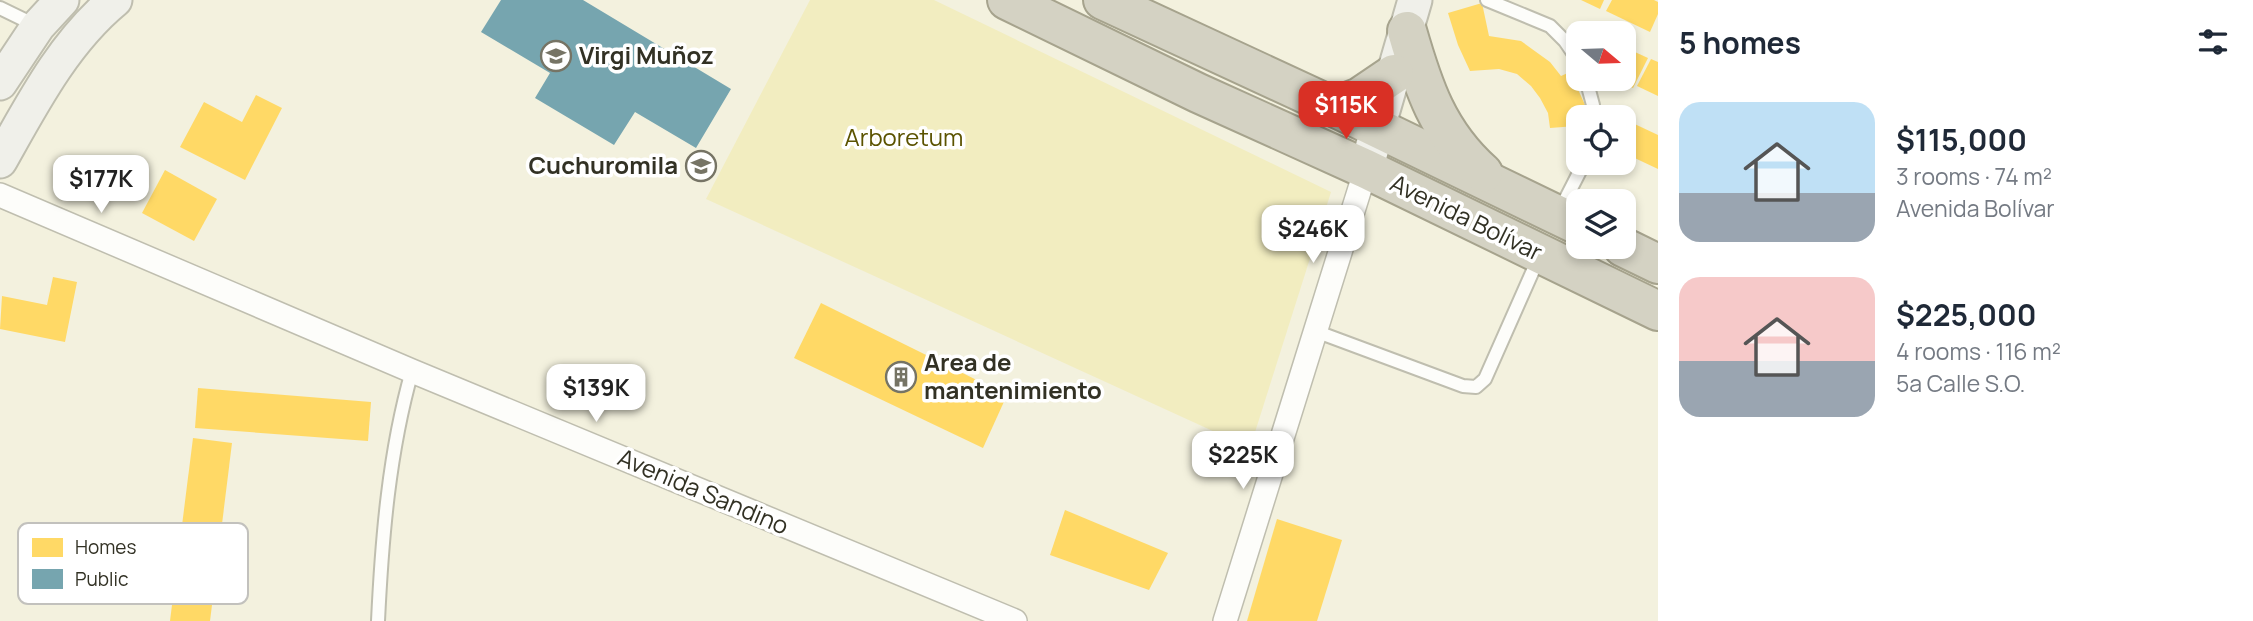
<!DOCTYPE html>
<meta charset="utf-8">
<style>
:root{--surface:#fff;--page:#f2f2f3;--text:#1f2937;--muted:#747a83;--accent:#d93025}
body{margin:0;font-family:Manrope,sans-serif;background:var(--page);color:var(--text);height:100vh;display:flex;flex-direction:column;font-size:26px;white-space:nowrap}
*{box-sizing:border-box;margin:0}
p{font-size:23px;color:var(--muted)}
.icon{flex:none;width:38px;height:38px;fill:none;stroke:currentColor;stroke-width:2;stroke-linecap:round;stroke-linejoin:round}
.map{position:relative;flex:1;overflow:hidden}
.details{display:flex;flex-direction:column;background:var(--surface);width:595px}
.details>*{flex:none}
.needle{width:46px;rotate:109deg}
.controls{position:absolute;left:1566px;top:21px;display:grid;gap:14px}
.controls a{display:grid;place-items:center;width:70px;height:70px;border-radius:14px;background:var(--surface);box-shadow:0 4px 10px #0003;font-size:35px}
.price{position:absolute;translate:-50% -60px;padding:0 16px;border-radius:14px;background:#fff;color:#222;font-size:23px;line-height:46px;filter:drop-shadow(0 2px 4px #0008)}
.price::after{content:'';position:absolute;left:50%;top:42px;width:21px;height:16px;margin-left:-10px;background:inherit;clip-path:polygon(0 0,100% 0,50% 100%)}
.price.active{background:var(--accent);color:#fff}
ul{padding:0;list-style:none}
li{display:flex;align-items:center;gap:21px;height:175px;padding:0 21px}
li span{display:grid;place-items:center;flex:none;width:196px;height:140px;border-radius:21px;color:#555}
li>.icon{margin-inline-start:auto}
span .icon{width:84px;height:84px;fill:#fffc;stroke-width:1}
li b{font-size:30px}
h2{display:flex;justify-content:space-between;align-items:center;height:84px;padding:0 21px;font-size:30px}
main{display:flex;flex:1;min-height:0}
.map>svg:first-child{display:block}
</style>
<main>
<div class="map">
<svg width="1658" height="621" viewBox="0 0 1658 621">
<rect width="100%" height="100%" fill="#f3f1de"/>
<path fill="#f2edc0" d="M810,0h124l397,192 -81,256 -544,-249z"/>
<g fill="#ffd966">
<path d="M1581,0h23l-4,9z"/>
<path d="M1612,0h42l4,2v12l-8,18 -44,-21z"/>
<path d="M1482,3l7,33 32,5 29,21 11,14 9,-4 16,35 -11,5 1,14 -26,2 -2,-15 -8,-15 -9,-12 -14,-12 -18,-5 -29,2 -12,-26 -10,-32z"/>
<path d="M1624,47l24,11 -15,30 -20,-9h11z"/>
<path d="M1651,59l7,3v34l-21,-10z"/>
<path d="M256,95l26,13 -37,72 -65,-33 24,-45 38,20z"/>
<path d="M1624,119l34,16v34l-34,-16z"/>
<path d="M165,170l52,29 -23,42 -52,-28z"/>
<path d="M53,277l24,5 -12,60 -65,-13 2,-33 45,9z"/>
<path d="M821,303l186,92 -24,53 -189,-90z"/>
<path d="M198,388l173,14 -3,39 -173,-13z"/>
<path d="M193,438l39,5 -22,178h-40z"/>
<path d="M1065,510l103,43 -19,37 -99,-35z"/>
<path d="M1277,519l65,21 -25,81h-70z"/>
</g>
<path fill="#76a5af" d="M501,0h82l148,89 -35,59 -61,-36 -21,33 -79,-47 15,-25 -69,-41z"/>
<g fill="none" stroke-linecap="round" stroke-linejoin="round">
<g stroke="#bfbeaf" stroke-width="16">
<g id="lane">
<path d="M1487,0l63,26 15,15 13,19"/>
<path d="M0,8l37,18"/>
<path d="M1586,79l7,26v12"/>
<path d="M1559,212l25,-49"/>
<path d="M1315,331l148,55 13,1 9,-8 54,-122"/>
<path d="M378,621c4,-84 11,-169 34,-250"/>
</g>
</g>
<g stroke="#bfbeaf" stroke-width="26">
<g id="street">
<path d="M0,195l412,176 603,250"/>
<path d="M1225,621l141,-452"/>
</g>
</g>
<g stroke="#bfbeaf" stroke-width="37">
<g id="secondary">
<path d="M0,83l38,-57 24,-26"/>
<path d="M0,161c32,-57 64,-119 115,-161"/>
<path d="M1366,169l49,-169"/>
</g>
</g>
<g stroke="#a6a38d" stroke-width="42">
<g id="highway">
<path d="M1007,0l191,93 168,76 292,142"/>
<path d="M1103,0l231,107 244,118"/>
<path d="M1407,31c16,56 31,102 76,142"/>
<path d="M1334,107l26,-10 34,-23"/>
<path d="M1623,247l35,17"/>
</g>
</g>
<use href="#lane" stroke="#fdfdfa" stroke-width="12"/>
<use href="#street" stroke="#fdfdfa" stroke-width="23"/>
<use href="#secondary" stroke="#f0f0ea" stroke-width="33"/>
<use href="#highway" stroke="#d4d2c3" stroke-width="38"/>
</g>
<defs>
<g id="school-ring" transform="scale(1.575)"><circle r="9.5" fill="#fff" stroke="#767465" stroke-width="1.5"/><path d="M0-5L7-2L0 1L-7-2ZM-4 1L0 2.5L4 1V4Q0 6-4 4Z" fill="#767465"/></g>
<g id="building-ring" transform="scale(1.575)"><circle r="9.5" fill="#fff" stroke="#767465" stroke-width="1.5"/><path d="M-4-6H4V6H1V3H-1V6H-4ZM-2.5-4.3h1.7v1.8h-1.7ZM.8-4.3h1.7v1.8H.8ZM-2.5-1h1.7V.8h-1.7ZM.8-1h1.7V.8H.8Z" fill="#767465"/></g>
</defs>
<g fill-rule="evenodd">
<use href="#school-ring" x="556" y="56"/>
<use href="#school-ring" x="701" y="166"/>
<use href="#building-ring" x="901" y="377"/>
</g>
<g text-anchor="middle" stroke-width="7" stroke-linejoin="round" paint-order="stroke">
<g font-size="24" font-weight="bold" fill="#323124" stroke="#fff" text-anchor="start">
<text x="579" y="64">Virgi Muñoz</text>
<text x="678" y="174" text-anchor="end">Cuchuromila</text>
<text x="924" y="371">Area de<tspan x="924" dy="28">mantenimiento</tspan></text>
</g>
<g font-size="24" fill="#5b5300" stroke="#fff">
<text x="904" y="146">Arboretum</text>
</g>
<g font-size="24" fill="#323124" stroke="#fff">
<text transform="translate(1466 218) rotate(26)" y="8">Avenida Bolívar</text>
<text transform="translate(703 492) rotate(23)" y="8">Avenida Sandino</text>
</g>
</g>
<rect x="18" y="523" width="230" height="81" rx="10" fill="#fff" stroke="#c2c1bd" stroke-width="2"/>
<rect x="32" y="538" width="31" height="19" fill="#ffd966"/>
<rect x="32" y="569" width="31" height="20" fill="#76a5af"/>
<g font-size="19" fill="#323124">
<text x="75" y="554">Homes</text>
<text x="75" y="586">Public</text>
</g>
</svg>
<div class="controls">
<a><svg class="needle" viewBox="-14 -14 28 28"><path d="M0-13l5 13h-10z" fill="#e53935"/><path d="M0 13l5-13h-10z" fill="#747a83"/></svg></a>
<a><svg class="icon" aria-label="locate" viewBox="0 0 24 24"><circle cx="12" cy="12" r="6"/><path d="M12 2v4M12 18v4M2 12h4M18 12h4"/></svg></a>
<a><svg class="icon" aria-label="layers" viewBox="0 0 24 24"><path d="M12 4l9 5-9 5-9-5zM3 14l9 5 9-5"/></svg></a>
</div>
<b class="price active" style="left:1346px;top:141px">$115K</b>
<b class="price" style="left:101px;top:215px">$177K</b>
<b class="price" style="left:1313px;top:265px">$246K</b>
<b class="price" style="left:596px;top:424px">$139K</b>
<b class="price" style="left:1243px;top:491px">$225K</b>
</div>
<section class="details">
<h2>5 homes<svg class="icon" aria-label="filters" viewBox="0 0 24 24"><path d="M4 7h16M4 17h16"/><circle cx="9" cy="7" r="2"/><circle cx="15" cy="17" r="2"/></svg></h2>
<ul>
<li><span style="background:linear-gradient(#bfe0f5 65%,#9aa5b1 0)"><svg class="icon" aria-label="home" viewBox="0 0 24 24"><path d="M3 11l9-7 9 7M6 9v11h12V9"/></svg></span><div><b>$115,000</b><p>3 rooms · 74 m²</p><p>Avenida Bolívar</p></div></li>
<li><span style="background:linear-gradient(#f6c9c9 60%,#9aa5b1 0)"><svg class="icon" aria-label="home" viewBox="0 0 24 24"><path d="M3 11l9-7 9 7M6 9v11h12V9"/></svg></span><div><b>$225,000</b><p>4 rooms · 116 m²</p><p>5a Calle S.O.</p></div></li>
</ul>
</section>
</main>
